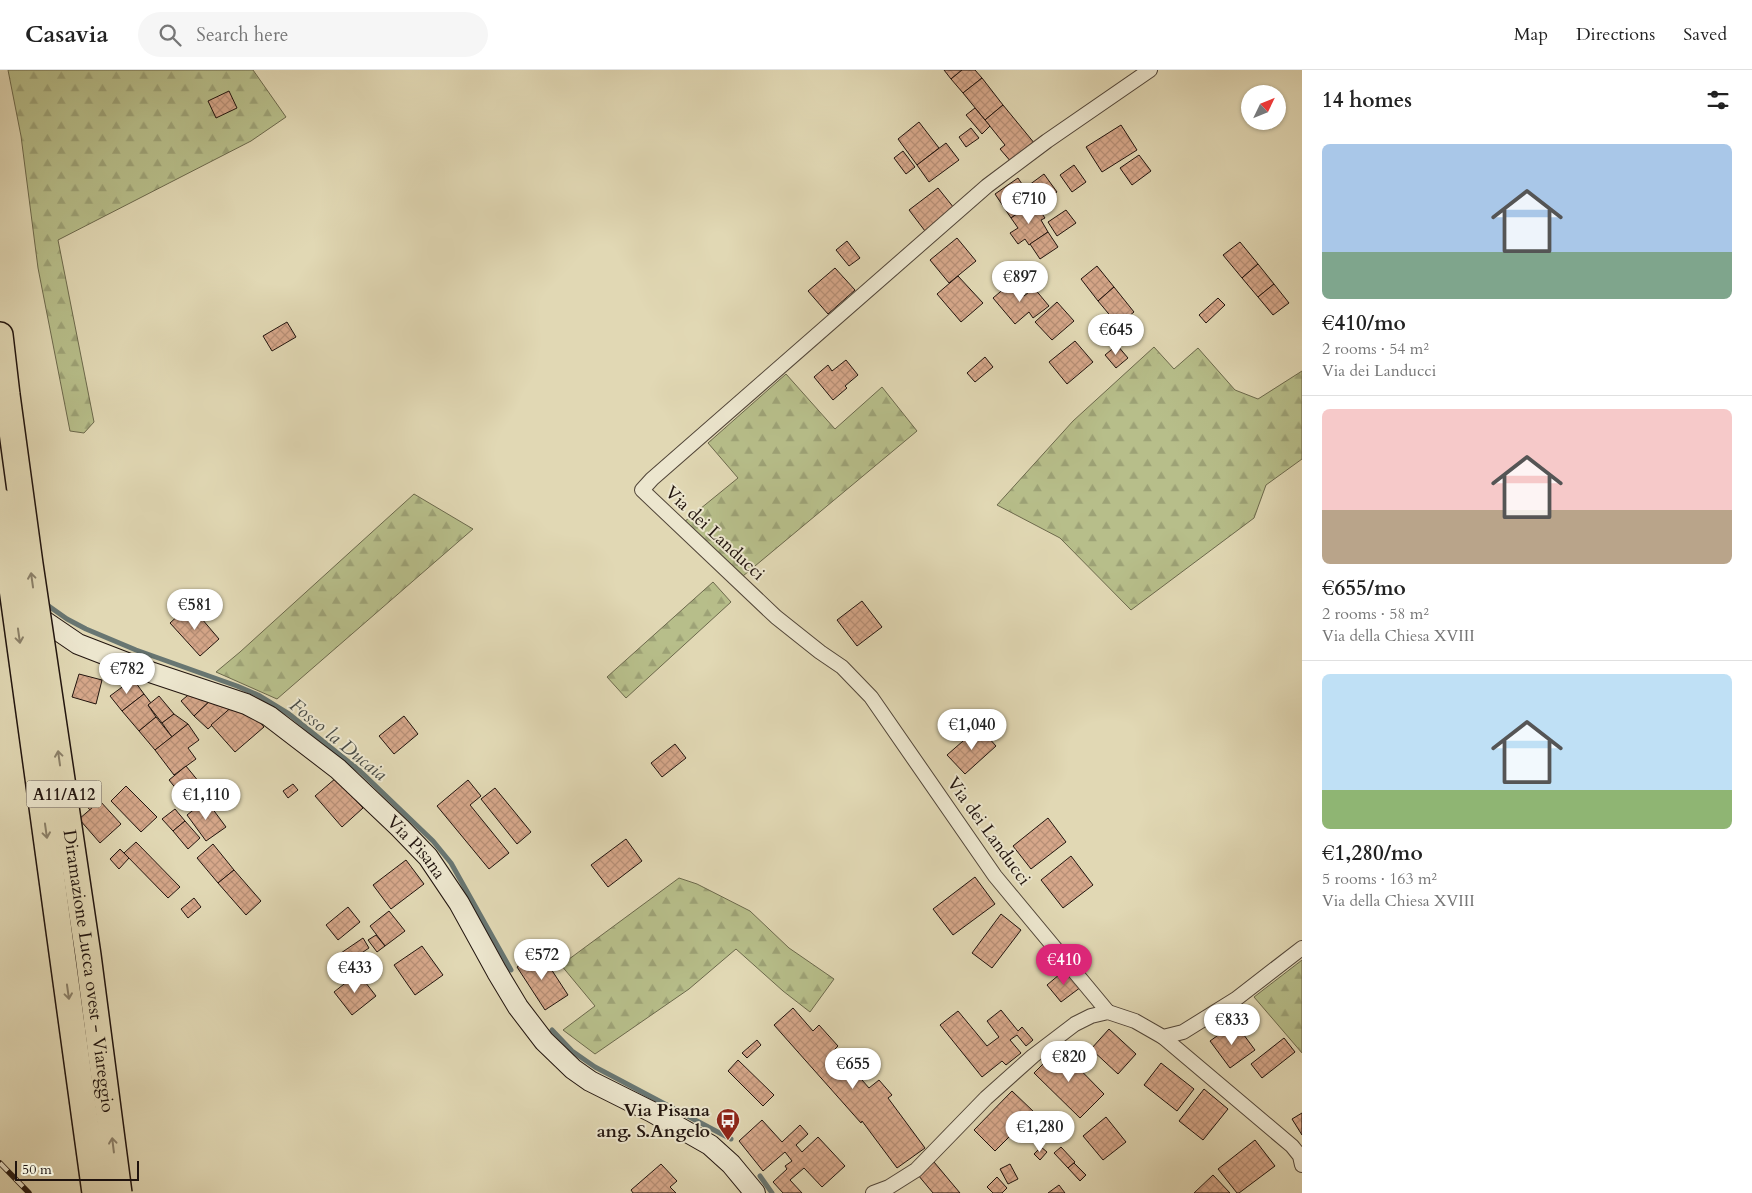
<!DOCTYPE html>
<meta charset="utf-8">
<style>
:root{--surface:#fff;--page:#f6f6f6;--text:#222;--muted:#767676;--line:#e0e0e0;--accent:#db2777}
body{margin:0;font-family:Cardo,serif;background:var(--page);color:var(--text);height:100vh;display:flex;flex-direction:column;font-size:19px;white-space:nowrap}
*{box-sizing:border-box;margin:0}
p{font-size:16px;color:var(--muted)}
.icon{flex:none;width:28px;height:28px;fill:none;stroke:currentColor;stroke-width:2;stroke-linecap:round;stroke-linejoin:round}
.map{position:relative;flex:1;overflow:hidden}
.drawer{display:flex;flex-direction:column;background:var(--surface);width:450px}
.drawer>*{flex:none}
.needle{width:32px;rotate:47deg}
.buttons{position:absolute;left:1241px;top:15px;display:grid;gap:10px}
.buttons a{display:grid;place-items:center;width:45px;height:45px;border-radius:50%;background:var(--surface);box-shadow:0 1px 4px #0004;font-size:25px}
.scale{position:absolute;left:15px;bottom:12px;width:124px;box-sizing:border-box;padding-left:5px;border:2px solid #21140e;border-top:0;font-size:14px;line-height:18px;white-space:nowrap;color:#21140e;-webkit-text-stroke:4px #ece6ce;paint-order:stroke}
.price{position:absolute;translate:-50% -42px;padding:0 11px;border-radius:18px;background:#fff;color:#222;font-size:16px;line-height:32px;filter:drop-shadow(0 1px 2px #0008)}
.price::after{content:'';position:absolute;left:50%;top:30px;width:15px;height:11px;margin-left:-8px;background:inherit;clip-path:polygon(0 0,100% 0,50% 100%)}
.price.selected{background:var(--accent);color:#fff}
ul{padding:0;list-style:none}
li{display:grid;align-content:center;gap:10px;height:265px;padding:0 20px}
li+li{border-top:1px solid var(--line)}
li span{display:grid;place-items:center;height:155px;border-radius:8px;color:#555}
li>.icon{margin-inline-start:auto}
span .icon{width:90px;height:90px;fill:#fffc;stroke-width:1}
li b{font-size:21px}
h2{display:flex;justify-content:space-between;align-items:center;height:60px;padding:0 20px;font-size:21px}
header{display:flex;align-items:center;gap:30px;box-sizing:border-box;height:70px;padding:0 25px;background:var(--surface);border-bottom:1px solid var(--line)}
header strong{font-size:24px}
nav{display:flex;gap:28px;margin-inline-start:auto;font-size:18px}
.search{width:350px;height:45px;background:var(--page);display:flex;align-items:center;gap:12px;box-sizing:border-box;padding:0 18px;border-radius:28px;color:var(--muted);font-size:19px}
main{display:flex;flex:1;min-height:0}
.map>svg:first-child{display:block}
</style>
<header>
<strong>Casavia</strong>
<div class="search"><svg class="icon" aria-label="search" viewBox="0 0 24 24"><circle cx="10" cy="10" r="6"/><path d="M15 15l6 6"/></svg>Search here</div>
<nav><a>Map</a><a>Directions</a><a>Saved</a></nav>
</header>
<main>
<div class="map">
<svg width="1302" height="1123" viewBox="0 0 1302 1123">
<defs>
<pattern id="forest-firs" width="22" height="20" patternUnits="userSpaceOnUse" patternTransform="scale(1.25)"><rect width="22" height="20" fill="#b7be8a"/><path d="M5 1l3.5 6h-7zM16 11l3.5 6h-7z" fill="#9da276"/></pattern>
<pattern id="building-cross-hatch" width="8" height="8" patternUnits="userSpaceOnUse" patternTransform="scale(1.25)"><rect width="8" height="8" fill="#d6a78a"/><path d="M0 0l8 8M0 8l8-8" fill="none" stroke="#b78f76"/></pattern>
</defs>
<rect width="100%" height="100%" fill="#e1d8b4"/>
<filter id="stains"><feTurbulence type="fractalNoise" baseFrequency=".004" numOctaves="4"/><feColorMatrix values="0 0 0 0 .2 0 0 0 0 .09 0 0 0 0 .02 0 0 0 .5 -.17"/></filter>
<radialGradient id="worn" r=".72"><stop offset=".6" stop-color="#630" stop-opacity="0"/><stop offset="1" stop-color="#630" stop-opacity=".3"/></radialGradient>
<g fill="url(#forest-firs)" stroke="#6c694c">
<path d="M8,0h245l33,47 -35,24 -193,99 36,182 -10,11 -14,-2 -32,-163 -17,-132z"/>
<path d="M1154,277l20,22 24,-21 37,42 23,9 44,-28v88l-36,26 -12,33 -123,92 -71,-72 -63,-33 76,-84z"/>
<path d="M786,304l49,55 47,-42 35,44 -174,145 -59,-54 54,-44 -30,-35z"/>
<path d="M414,424l59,35 -196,170 -61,-27 24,-20z"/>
<path d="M713,512l18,20 -105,96 -19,-21z"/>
<path d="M679,808l18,6 53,27 39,37 45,31 -24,33 -27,-21 -47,-42 -47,40 -94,65 -32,-24 32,-24 -34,-41z"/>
<path d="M1302,890v93l-48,-56z"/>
</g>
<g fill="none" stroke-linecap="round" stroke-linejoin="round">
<g stroke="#687672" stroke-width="5">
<path d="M43,532l24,17 19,10 50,21 101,36 21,9 31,19 71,57 73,70 18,22 60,107"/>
<path d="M552,960l20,21 23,16 136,72"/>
<path d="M760,1106l12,17"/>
</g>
</g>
<g fill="url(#building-cross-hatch)" stroke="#21140e">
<path d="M944,0h18l-11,9z"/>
<path d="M962,0h13l7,8 -19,15 -12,-14z"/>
<path d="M982,8l21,27 -18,15 -22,-27z"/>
<path d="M229,21l8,17 -21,10 -8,-17z"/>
<path d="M1003,35l32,39 -23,19 -12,-14 5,-4 -20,-25z"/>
<path d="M975,38l15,18 -8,8 -16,-19z"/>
<path d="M919,52l20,26 -22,17 -19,-26z"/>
<path d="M1121,55l16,25 -35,22 -16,-25z"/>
<path d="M971,58l8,10 -13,9 -7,-10z"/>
<path d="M946,73l13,17 -30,22 -12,-17z"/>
<path d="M903,81l12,16 -9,7 -12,-16z"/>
<path d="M1139,85l12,16 -19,14 -12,-17z"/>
<path d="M1074,95l12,17 -14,10 -12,-17z"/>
<path d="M1044,104l13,18 -20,14 -12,-18z"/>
<path d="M1018,108l16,24 -23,16 -16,-24z"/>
<path d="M938,118l16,20 -29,23 -16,-21z"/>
<path d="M1034,132l11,16 -4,2 7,12 -19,13 -4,-6 -7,5 -8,-11 8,-5 -7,-10z"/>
<path d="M1066,140l10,13 -19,13 -9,-14z"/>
<path d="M1048,162l10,15 -18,12 -10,-15z"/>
<path d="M957,168l19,23 -27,22 -19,-23z"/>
<path d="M847,171l13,17 -11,8 -13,-16z"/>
<path d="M1240,172l18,22 -16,14 -19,-23z"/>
<path d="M1258,194l16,20 -16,13 -16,-19z"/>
<path d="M1097,196l17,21 -16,14 -17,-22z"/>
<path d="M835,198l20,22 -27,24 -20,-23z"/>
<path d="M958,206l25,27 -22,19 -24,-28z"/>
<path d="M1013,211l11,15 10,-8 15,18 -16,12 -4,-6 -14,12 -22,-26z"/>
<path d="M1274,214l15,19 -16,12 -15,-18z"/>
<path d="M1114,217l20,25 -16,13 -20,-24z"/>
<path d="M1218,228l7,7 -19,18 -7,-8z"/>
<path d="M1057,232l17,19 -22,19 -17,-18z"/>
<path d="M287,252l9,15 -24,14 -9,-15z"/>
<path d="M1075,271l18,21 -26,22 -18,-22z"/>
<path d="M1117,275l11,13 -12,10 -11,-13z"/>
<path d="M985,287l8,10 -18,15 -8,-9z"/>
<path d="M846,290l12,15 -13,11 2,2 -14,12 -19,-23 14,-12 4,6z"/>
<path d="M862,531l20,26 -25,19 -20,-26z"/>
<path d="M190,535l29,34 -19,17 -30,-33z"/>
<path d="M79,604l23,6 -6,24 -24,-7z"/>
<path d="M133,609l11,15 -22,17 -12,-15z"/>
<path d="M193,621l20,7 -19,18 -13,-15z"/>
<path d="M144,624l7,9 -3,2 8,12 -17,14 -17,-20z"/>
<path d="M159,626l15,18 -12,9 -14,-18z"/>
<path d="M213,628l21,7 -26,24 -14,-13z"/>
<path d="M234,635l20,10 10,12 -29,25 -24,-27z"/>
<path d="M174,644l14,10 -16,13 -10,-14z"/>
<path d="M404,646l14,18 -24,20 -15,-18z"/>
<path d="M156,647l16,20 -17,13 -16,-19z"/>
<path d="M188,654l11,16 -11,8 8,11 -22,16 -19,-25z"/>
<path d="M979,657l17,19 -31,28 -18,-19z"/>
<path d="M675,674l11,14 -24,19 -11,-14z"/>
<path d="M186,696l13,16 -17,14 -13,-16z"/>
<path d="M336,708l27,30 -21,19 -27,-31z"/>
<path d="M468,710l13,16 -11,9 39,48 -20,16 -52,-63z"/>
<path d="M293,714l5,6 -10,8 -5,-7z"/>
<path d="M126,716l31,31 -16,15 -30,-31z"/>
<path d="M495,718l36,44 -14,12 -36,-45z"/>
<path d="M93,723l7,8 -10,9 -7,-8z"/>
<path d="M206,730l20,27 -20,14 -19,-26z"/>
<path d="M100,731l21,23 -21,19 -21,-24z"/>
<path d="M175,739l10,12 -12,10 -11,-12z"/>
<path d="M1048,748l18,24 -35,27 -18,-23z"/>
<path d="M185,751l15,17 -12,11 -15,-18z"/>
<path d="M626,769l16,22 -34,26 -17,-22z"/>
<path d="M136,772l44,45 -12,11 -44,-45z"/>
<path d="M213,774l21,26 -16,13 -21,-25z"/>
<path d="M120,779l9,9 -10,11 -9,-10z"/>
<path d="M1071,786l22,29 -30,23 -22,-28z"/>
<path d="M406,790l18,24 -33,25 -18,-24z"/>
<path d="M234,800l27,31 -15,14 -28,-32z"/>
<path d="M975,807l20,27 -42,31 -20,-26z"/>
<path d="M194,828l7,9 -13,11 -7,-9z"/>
<path d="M348,837l12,15 -22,18 -12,-15z"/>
<path d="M389,841l16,20 -20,15 -15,-20z"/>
<path d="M1001,844l20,16 -29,38 -20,-15z"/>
<path d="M376,865l9,11 -8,6 -9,-12z"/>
<path d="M363,868l6,10 -21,14 -7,-9z"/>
<path d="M422,876l21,29 -28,20 -21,-30z"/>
<path d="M540,882l28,43 -23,15 -28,-43z"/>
<path d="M1066,899l15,18 -20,15 -14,-17z"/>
<path d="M358,903l18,23 -24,19 -18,-23z"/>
<path d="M793,938l20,23 6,-6 19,21 -6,6 20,23 3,-3 14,16 10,-8 13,15 -4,3 37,50 -28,20 -35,-47 -1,2 -87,-98z"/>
<path d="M1001,940l17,21 4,-4 11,13 -7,6 -9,-11 -7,5 11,13 -15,12 -4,-4 -20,16 -42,-52 18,-14 29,35 12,-9 -12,-16z"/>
<path d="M1235,953l20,27 -25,18 -20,-27z"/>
<path d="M1109,959l27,25 -18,20 -27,-25z"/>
<path d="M1284,968l11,14 -33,26 -11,-14z"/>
<path d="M757,970l4,5 -14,13 -5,-5z"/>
<path d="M1059,978l45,46 -24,24 -46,-45z"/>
<path d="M738,990l36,35 -11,11 -35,-35z"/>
<path d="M1161,993l33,26 -17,22 -33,-26z"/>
<path d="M1204,1019l24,20 -25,31 -24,-19z"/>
<path d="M1012,1021l22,21 -39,39 -21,-21z"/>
<path d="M1302,1043v22l-10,-16z"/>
<path d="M1106,1047l20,25 -23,18 -20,-24z"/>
<path d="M762,1050l20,22 18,-17 8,9 -12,11 6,7 16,-15 27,29 -23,21 -18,-19 -14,12 12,13h-19l-10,-11 14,-13 -2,-3 7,-5 -7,-9 -22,19 -24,-30z"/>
<path d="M1255,1070l20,26 -36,27h-2l-19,-24z"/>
<path d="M1041,1077l6,5 -7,8 -6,-6z"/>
<path d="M1061,1077l14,15 -7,6 -14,-15z"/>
<path d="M934,1092l26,31h-27l-15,-18z"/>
<path d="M1074,1093l12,12 -6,6 -12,-13z"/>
<path d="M661,1094l16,17 -7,6 6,6h-43l-2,-3z"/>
<path d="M1010,1094l8,15 -10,5 -8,-15z"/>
<path d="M1213,1105l17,18h-36z"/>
<path d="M997,1107l10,11 -5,5h-9l-6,-6z"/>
<path d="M1059,1115l6,8h-17z"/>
</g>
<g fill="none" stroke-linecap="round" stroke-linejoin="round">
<g stroke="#514538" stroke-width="16">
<g id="street">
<path d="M1108,942l-113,-136 -124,-179 -29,-30 -22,-15 -44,-35 -134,-127 10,-11 335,-293 60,-45 103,-71"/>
<path d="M1163,967l129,109 8,10 2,9"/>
<path d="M873,1123l16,-6 27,-17 70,-72 47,-42 42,-32 16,-8 17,-4 27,9 28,16 20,-5 53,-33 66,-51"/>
</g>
</g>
<g stroke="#21140e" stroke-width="22">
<g id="secondary">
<path id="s1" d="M31,542l47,32 75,29 93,31 23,12 69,53 62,59 28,29 31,46 38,69 21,35 26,34 29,28 17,12 62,31 58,33 21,19 24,29"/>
</g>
</g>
<g stroke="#21140e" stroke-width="28">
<path id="highway" d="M0,265l7,60"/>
</g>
<use href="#street" stroke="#ece6ce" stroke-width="14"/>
<use href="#secondary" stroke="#ece6ce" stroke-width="20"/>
<use href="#highway" stroke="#e1d8b4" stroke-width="25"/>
<g stroke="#21140e" stroke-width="5.5">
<path id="rail" d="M0,1093l29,30"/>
</g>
<use href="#rail" stroke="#ece6ce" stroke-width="4" stroke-dasharray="11" stroke-linecap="butt"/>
<g stroke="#21140e" stroke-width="28" stroke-linecap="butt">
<g id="highway-bridge">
<path id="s2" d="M7,325l23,169 58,391 31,238"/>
<path d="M0,431l95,692"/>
</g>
</g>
<use href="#highway-bridge" stroke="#e1d8b4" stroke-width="25"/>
</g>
<defs><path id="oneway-shaft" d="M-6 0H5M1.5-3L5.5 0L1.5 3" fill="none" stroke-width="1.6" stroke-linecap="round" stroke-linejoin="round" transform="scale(1.25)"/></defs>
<g stroke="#8b8069">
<use href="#oneway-shaft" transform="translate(32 510) rotate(-98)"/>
<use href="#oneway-shaft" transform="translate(19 566) rotate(82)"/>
<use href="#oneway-shaft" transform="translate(59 688) rotate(-98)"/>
<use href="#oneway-shaft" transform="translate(46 761) rotate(82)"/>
<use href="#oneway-shaft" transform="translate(68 922) rotate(82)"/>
<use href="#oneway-shaft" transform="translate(113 1075) rotate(-97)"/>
</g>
<defs>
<g id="bus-pin" transform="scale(1.25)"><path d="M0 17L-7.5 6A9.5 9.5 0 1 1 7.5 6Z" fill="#8f2418" stroke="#ece6ce"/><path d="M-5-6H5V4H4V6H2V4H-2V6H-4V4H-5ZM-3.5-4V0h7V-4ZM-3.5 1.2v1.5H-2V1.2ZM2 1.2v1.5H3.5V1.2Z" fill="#fff"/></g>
</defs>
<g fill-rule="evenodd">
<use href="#bus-pin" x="728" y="1050"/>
</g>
<g text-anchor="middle" stroke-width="4" stroke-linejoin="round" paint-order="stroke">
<rect fill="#ece6ce" stroke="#5e5348" stroke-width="1" x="26.5" y="710.5" width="75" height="27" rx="4"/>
<g font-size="16" font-weight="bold" fill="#21140e">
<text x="64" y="730">A11/A12</text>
</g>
<g font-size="18" fill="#21140e" stroke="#ece6ce">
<text transform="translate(715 463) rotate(43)" y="6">Via dei Landucci</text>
<text transform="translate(989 761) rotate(54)" y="6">Via dei Landucci</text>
<text dy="6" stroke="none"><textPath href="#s1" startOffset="459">Via Pisana</textPath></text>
<text dy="6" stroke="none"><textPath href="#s2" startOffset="582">Diramazione Lucca ovest - Viareggio</textPath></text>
</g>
<g font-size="18" font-weight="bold" fill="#21140e" stroke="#ece6ce" text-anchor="end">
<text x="710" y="1046">Via Pisana<tspan x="710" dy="21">ang. S.Angelo</tspan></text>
</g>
<g font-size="19" font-style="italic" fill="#4a4d48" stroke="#ece6ce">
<text transform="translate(339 669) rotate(39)" y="7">Fosso la Ducaia</text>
</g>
</g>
<rect width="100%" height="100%" filter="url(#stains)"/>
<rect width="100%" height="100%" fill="url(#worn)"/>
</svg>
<div class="buttons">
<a><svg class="needle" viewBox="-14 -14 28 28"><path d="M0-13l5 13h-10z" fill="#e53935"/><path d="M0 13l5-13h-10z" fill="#767676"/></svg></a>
</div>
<div class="scale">50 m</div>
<b class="price" style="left:1029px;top:155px">€710</b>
<b class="price" style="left:1020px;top:233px">€897</b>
<b class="price" style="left:1116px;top:286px">€645</b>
<b class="price" style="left:195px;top:561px">€581</b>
<b class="price" style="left:127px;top:625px">€782</b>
<b class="price" style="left:972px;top:681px">€1,040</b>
<b class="price" style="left:206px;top:751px">€1,110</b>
<b class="price" style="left:542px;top:911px">€572</b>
<b class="price selected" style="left:1064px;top:916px">€410</b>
<b class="price" style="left:355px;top:924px">€433</b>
<b class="price" style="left:1232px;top:976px">€833</b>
<b class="price" style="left:1069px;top:1013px">€820</b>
<b class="price" style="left:853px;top:1020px">€655</b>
<b class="price" style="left:1040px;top:1083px">€1,280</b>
</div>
<section class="drawer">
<h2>14 homes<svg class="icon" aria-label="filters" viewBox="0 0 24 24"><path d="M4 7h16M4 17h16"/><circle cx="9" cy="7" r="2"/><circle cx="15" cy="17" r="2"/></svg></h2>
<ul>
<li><span style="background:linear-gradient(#a9c7e8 70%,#7fa58c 0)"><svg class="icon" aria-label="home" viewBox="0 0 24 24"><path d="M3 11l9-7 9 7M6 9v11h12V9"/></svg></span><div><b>€410/mo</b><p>2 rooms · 54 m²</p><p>Via dei Landucci</p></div></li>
<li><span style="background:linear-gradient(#f6c9c9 65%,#b9a48a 0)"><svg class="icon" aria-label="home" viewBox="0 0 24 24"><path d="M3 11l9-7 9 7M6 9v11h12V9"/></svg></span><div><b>€655/mo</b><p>2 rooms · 58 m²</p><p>Via della Chiesa XVIII</p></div></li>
<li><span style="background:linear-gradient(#bfe0f5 75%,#8fb573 0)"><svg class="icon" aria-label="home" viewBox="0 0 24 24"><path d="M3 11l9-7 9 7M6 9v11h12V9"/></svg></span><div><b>€1,280/mo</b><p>5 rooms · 163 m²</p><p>Via della Chiesa XVIII</p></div></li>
</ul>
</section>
</main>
